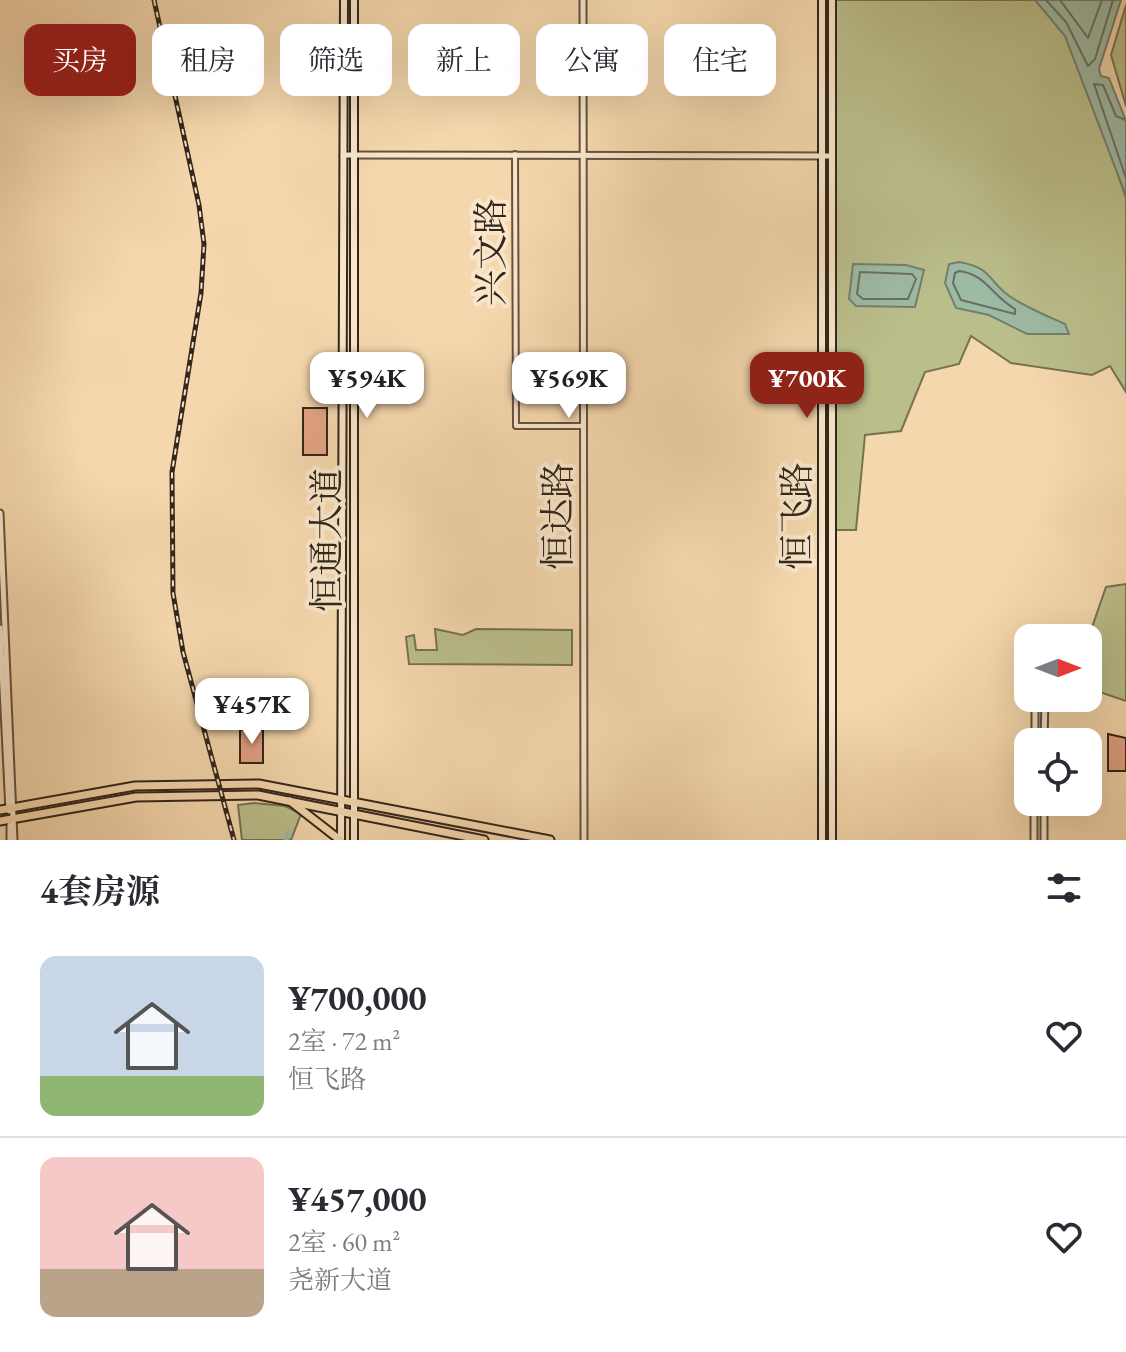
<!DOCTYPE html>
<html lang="zh">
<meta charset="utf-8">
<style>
:root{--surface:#fff;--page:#f7f7f7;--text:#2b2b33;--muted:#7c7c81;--line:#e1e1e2;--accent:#8f2418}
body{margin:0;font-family:"EB Garamond","Noto Serif SC",serif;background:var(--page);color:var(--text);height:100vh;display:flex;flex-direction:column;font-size:30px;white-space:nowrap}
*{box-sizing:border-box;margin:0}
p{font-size:26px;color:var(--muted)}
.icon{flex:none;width:44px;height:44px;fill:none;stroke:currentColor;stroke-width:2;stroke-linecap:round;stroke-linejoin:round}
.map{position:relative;height:840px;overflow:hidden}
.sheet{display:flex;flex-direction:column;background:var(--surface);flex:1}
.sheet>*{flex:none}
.guide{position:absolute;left:24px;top:24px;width:1078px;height:72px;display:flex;gap:16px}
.needle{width:52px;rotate:90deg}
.fabs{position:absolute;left:1014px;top:624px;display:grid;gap:16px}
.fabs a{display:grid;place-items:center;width:88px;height:88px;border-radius:16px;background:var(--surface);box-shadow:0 8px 32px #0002;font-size:40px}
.price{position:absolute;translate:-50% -68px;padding:0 18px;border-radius:16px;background:#fff;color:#222;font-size:26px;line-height:52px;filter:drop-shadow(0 2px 4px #0008)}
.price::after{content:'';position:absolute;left:50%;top:48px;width:24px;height:18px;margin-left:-12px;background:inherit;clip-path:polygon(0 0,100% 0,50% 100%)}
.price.on{background:var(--accent);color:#fff}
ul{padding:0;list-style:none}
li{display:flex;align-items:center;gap:24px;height:200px;padding:0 40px}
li+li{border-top:2px solid var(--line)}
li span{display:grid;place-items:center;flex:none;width:224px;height:160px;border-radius:16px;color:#555}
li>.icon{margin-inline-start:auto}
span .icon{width:96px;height:96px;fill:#fffc;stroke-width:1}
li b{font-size:34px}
h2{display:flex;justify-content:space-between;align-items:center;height:96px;padding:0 40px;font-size:34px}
.chip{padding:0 28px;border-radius:16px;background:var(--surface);box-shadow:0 8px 32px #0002;font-size:28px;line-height:72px}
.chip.on{background:var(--accent);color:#fff}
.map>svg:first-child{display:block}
</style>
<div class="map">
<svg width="1126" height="840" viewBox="0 0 1126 840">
<rect width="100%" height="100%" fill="#f5d7ad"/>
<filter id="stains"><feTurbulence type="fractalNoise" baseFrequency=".0025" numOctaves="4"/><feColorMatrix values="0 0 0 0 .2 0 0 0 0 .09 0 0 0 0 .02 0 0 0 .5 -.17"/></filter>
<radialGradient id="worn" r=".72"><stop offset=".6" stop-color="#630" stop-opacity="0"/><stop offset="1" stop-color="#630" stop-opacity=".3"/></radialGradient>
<g fill="#babe8b" stroke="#767252" stroke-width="2">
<path d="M836,0h204l35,48 51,150v194l-16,-26 -18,9 -81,-12 -40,-27 -12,28 -34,8 -24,59 -36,4 -9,95h-22z"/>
<path d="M1126,5v101l-15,-51z"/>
<path d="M1126,584v117l-38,-13v-49l18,-52z"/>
<path d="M435,629l28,6 13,-6 96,1v35l-163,-1 -3,-27 8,-2 2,15h21z"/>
<path d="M254,803l31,3 16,8 -10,26h-49l-4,-35z"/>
</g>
<g fill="#9dbaa5" stroke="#737f6d" stroke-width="2">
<path d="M1035,0h86l-22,69 2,7 8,2 17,43v75l-61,-160z"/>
<path d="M959,262c36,6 28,21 55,37 16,10 33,17 51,25l4,10h-42l-38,-19 -33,-7 -11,-25 4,-19z"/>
<path d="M853,264l53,1 18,5 -9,37 -59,-1 -7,-7z"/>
</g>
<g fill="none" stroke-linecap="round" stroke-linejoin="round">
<g stroke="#687060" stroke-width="2">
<path d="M1046,0l20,22 22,44 7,-7 18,-59"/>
<path d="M1060,0l28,38 14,-38"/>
<path d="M1126,120l-10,-4 -13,-31 -9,-1 32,94"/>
<path d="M959,271c28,4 32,24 56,38v5l-54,-14 -8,-17 2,-10z"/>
<path d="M860,272l52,2 4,5 -8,20h-45l-6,-5z"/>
</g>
<path stroke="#9dbaa5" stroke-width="5" d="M286,840l3,-8"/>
</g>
<g fill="#e4a385" stroke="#33261a" stroke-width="2">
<rect x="303" y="408" width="24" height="47"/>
<path d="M247,698h22v22h-46v-8l24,2z"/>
<rect x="240" y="730" width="23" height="33"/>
<path d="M1108,734l18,4v33h-18z"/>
<rect x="1088" y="761" width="7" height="45"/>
</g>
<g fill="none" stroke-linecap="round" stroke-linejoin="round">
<g stroke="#64523f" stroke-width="8">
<path id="minor" d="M515,154l1,272h67"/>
</g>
<g stroke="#64523f" stroke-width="9">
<g id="tertiary">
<path d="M583,0l1,840"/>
<path d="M343,155l488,1"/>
<path d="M0,513l14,327"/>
<path d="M0,628l9,183"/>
<path d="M1035,742v-44"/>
<path d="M1044,742l1,-44"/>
<path d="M10,825v15"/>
<path d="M1034,840v-38"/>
<path d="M1044,840v-38"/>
</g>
</g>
<g stroke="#33261a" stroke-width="10">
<g id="secondary">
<path d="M354,0v840"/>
<path d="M341,840l3,-840"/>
<path d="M822,840v-840"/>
<path d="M832,840v-840"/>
</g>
</g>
<g stroke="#33261a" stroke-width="11">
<g id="primary">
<path d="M290,801l50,39"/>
<path d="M0,810l135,-24 124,-2 291,56"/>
<path d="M0,821l136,-24 122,-2 226,45"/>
</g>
</g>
<use href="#minor" stroke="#f8e5ca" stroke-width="4"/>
<use href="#tertiary" stroke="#f8e5ca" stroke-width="5"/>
<use href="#secondary" stroke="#f8e5ca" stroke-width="6"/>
<use href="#primary" stroke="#f5d7ad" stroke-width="7"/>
<g stroke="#33261a" stroke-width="5">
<path id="rail" d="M154,0l45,205 5,39 -3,49 -29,179 1,121 10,59 51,188"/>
</g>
<use href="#rail" stroke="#f8e5ca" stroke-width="2" stroke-dasharray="6" stroke-linecap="butt"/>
</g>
<g text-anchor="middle" stroke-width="8" stroke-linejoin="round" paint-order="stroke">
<g font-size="36" fill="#33261a" stroke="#f8e5ca">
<text transform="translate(490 252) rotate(-90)" y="13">兴文路</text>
<text transform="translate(557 516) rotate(-90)" y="13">恒达路</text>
<text transform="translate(796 516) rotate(-90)" y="13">恒飞路</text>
<text transform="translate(326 540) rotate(-90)" y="13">恒通大道</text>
</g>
</g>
<rect width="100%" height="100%" filter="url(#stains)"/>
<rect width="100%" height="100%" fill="url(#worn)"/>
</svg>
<div class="fabs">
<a><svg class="needle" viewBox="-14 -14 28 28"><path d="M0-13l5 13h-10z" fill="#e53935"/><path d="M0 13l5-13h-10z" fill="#7c7c81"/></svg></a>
<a><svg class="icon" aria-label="locate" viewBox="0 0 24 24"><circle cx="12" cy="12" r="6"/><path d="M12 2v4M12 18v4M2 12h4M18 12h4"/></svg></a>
</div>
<b class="price" style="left:367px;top:420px">¥594K</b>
<b class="price" style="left:569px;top:420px">¥569K</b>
<b class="price on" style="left:807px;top:420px">¥700K</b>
<b class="price" style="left:252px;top:746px">¥457K</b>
<div class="guide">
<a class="chip on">买房</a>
<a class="chip">租房</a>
<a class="chip">筛选</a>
<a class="chip">新上</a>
<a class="chip">公寓</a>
<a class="chip">住宅</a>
</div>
</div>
<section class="sheet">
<h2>4套房源<svg class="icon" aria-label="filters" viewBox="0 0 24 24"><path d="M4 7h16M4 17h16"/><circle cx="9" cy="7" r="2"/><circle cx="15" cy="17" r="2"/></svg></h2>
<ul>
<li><span style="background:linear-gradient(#c9d6e8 75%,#8fb573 0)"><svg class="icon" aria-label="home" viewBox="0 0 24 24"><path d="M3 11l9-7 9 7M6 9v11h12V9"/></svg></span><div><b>¥700,000</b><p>2室 · 72 m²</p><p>恒飞路</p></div><svg class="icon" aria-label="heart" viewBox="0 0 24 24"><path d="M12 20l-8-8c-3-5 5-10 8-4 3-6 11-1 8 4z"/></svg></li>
<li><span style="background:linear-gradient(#f6c9c9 70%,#b9a48a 0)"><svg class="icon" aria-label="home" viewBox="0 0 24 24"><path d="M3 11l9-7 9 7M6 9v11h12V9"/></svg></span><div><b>¥457,000</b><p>2室 · 60 m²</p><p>尧新大道</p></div><svg class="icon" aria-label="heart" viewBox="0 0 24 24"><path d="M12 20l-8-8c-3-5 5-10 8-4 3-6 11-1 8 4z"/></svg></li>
</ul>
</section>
